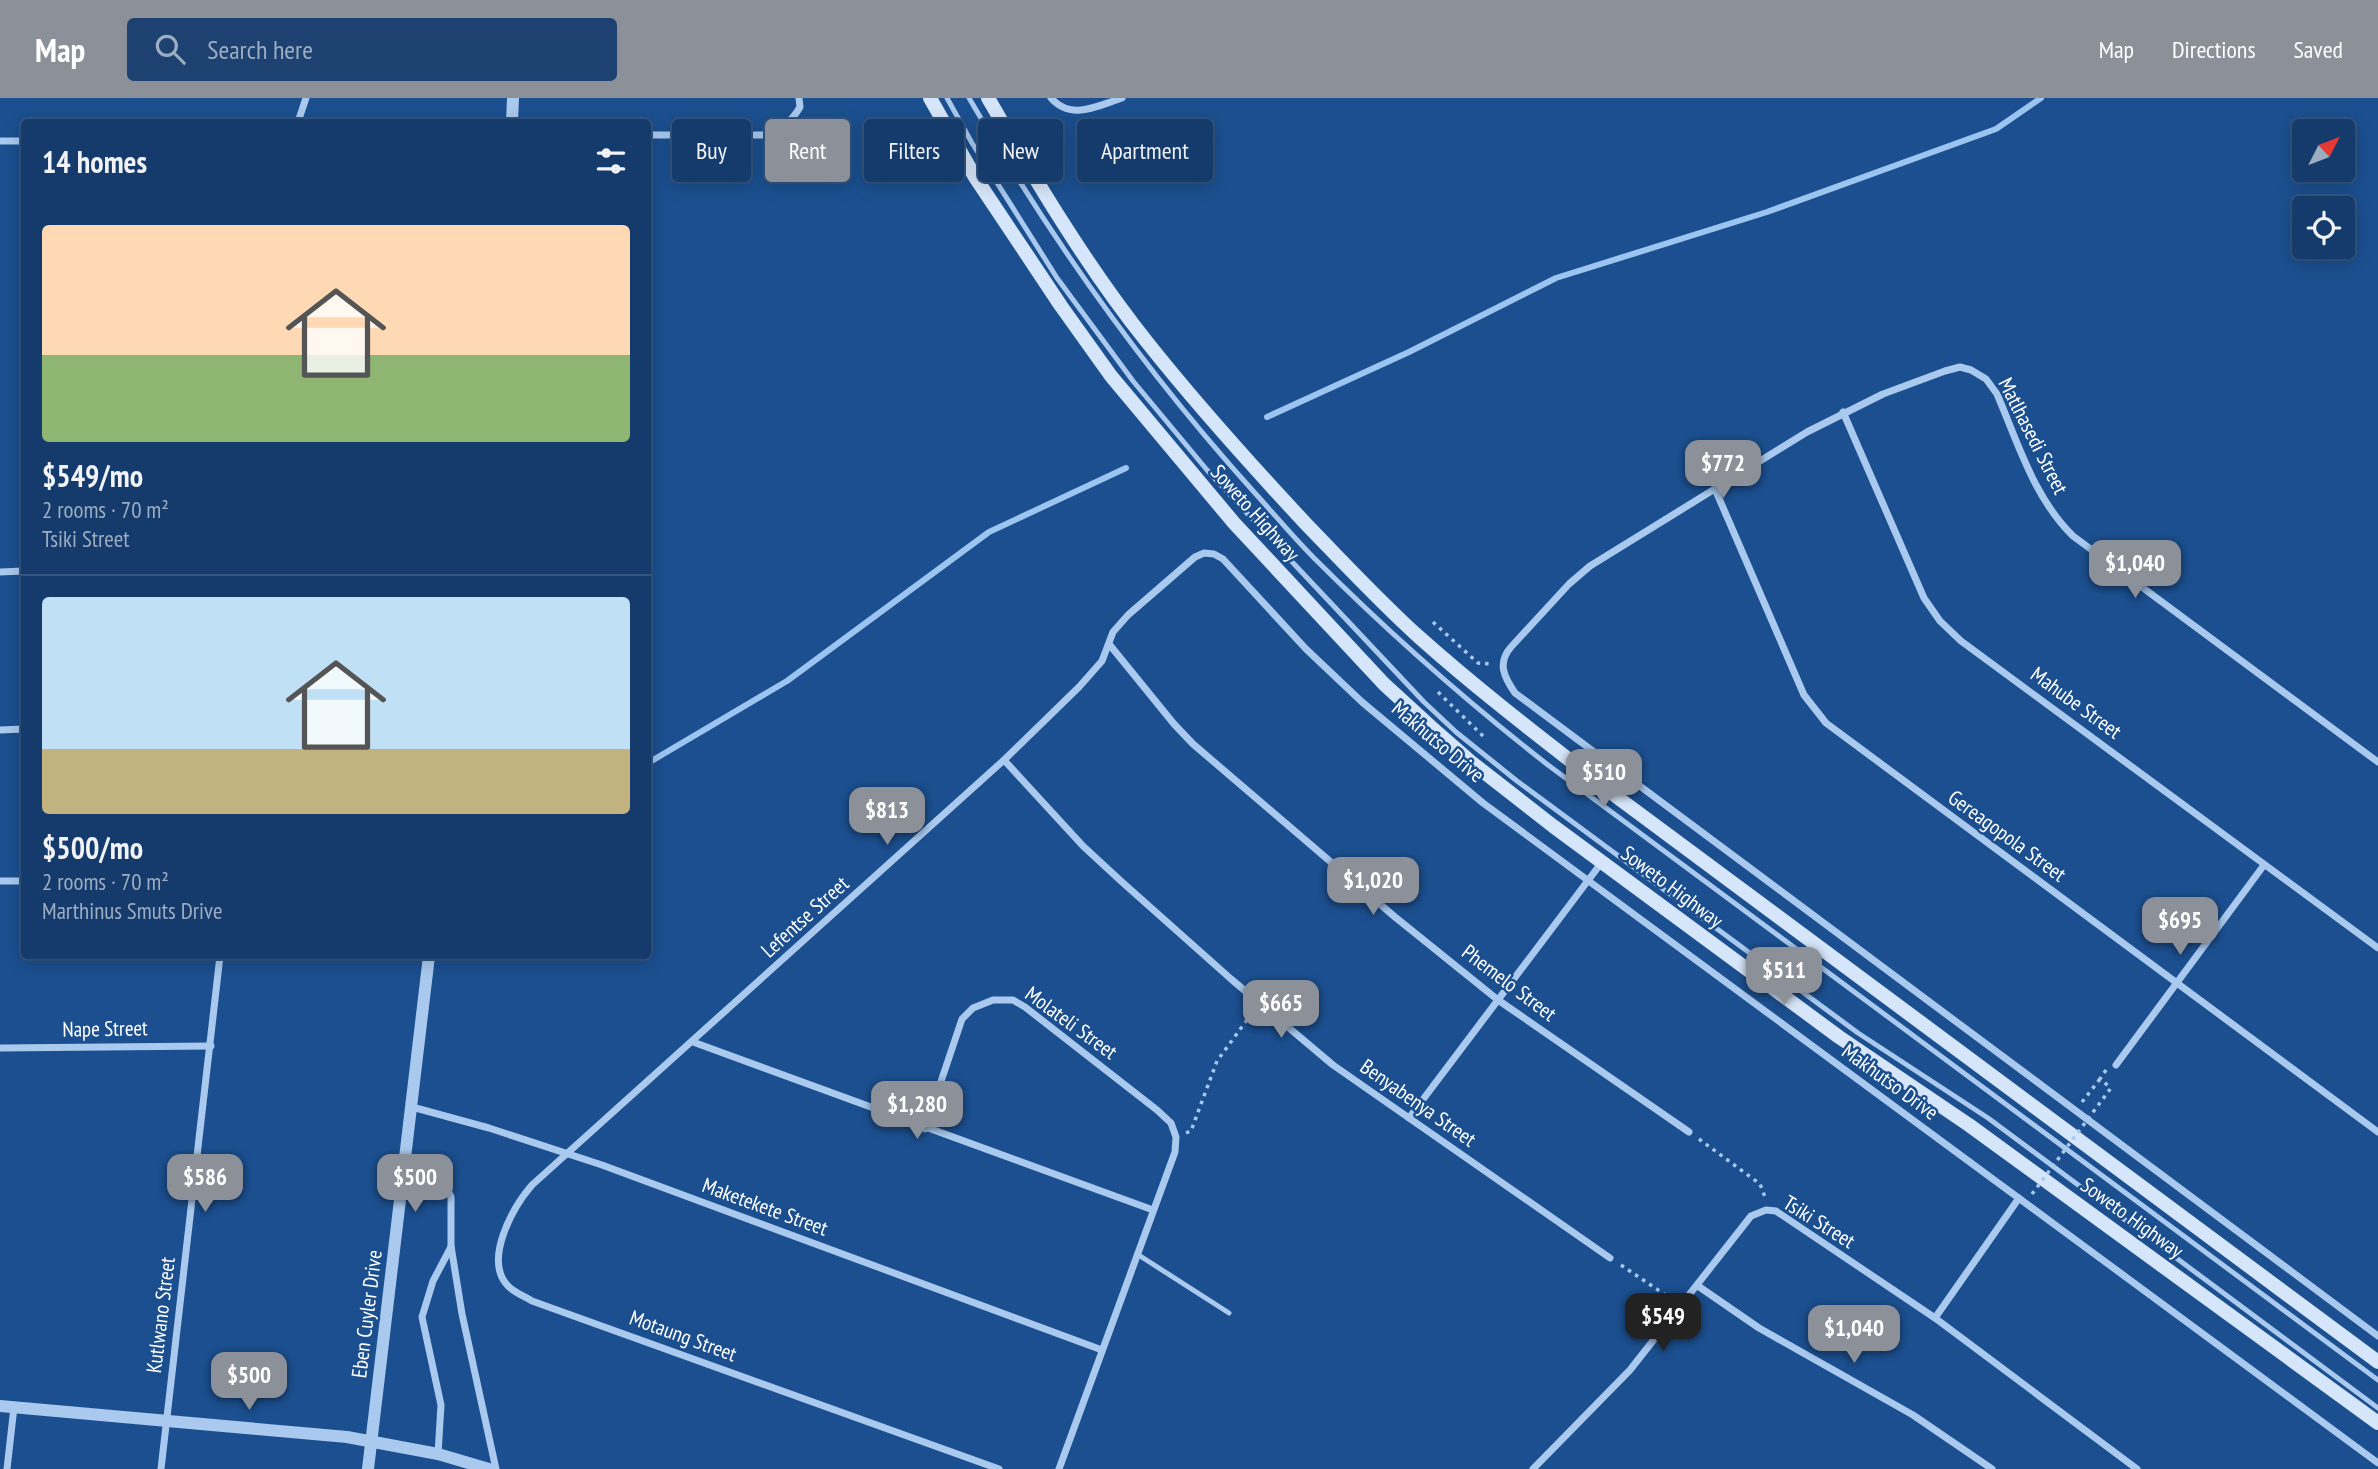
<!DOCTYPE html>
<meta charset="utf-8">
<style>
:root{--surface:#143b6b;--page:#1d4271;--text:#f1f3f6;--muted:#9dadc1;--line:#33557e;--accent:#8c9099}
body{margin:0;font-family:"PT Sans Narrow",sans-serif;background:var(--page);color:var(--text);height:100vh;display:flex;flex-direction:column;font-size:26px;white-space:nowrap}
*{box-sizing:border-box;margin:0}
p{font-size:23px;color:var(--muted)}
.icon{flex:none;width:38px;height:38px;fill:none;stroke:currentColor;stroke-width:2;stroke-linecap:round;stroke-linejoin:round}
.map{position:relative;flex:1;overflow:hidden}
.details{position:absolute;left:21px;top:21px;width:630px;height:840px;display:flex;flex-direction:column;background:var(--surface);border-radius:7px;box-shadow:0 4px 18px #0003,0 0 0 2px var(--line)}
.details>*{flex:none}
.top-card{position:absolute;left:672px;top:21px;width:665px;height:63px;display:flex;gap:14px}
.needle{width:46px;rotate:48deg}
.fabs{position:absolute;left:2292px;top:21px;display:grid;gap:14px}
.fabs a{display:grid;place-items:center;width:63px;height:63px;border-radius:7px;background:var(--surface);box-shadow:0 4px 18px #0003,0 0 0 2px var(--line);font-size:35px}
.price{position:absolute;translate:-50% -60px;padding:0 16px;border-radius:14px;background:var(--accent);color:#fff;font-size:23px;line-height:46px;filter:drop-shadow(0 2px 4px #0008)}
.price::after{content:'';position:absolute;left:50%;top:42px;width:21px;height:16px;margin-left:-10px;background:inherit;clip-path:polygon(0 0,100% 0,50% 100%)}
.price.active{background:#222;color:#fff}
ul{padding:0;list-style:none}
li{display:grid;align-content:center;gap:14px;height:371px;padding:0 21px}
li+li{border-top:2px solid var(--line)}
li span{display:grid;place-items:center;height:217px;border-radius:7px;color:#555}
li>.icon{margin-inline-start:auto}
span .icon{width:126px;height:126px;fill:#fffc;stroke-width:1}
li b{font-size:30px}
h2{display:flex;justify-content:space-between;align-items:center;height:84px;padding:0 21px;font-size:30px}
.pill{padding:0 24px;border-radius:7px;background:var(--surface);box-shadow:0 4px 18px #0003,0 0 0 2px var(--line);font-size:24px;line-height:63px}
.pill.active{background:var(--accent);color:#fff}
header{display:flex;align-items:center;gap:42px;box-sizing:border-box;height:98px;padding:0 35px;background:var(--accent);color:#fff}
header strong{font-size:33px}
nav{display:flex;gap:38px;margin-inline-start:auto;font-size:24px}
.search{width:490px;height:63px;background:var(--page);display:flex;align-items:center;gap:18px;box-sizing:border-box;padding:0 24px;border-radius:7px;color:var(--muted);font-size:26px}
.map>svg:first-child{display:block}
</style>
<header>
<strong>Map</strong>
<div class="search"><svg class="icon" aria-label="search" viewBox="0 0 24 24"><circle cx="10" cy="10" r="6"/><path d="M15 15l6 6"/></svg>Search here</div>
<nav><a>Map</a><a>Directions</a><a>Saved</a></nav>
</header>
<div class="map">
<svg width="2378" height="1371" viewBox="0 0 2378 1371">
<rect width="100%" height="100%" fill="#1b4f8f"/>
<g fill="none" stroke-linecap="round" stroke-linejoin="round">
<g stroke="#9cc4f0" stroke-width="6">
<path d="M1267,319l142,-65 147,-74 211,-66 229,-83 45,-31"/>
<path d="M648,665l139,-82 202,-149 137,-64"/>
</g>
<g stroke="#a9c9ee" stroke-width="3.5" stroke-dasharray="3.5 5" stroke-linecap="butt">
<path d="M1433,524l45,41 14,1"/>
<path d="M1438,594l47,46"/>
<path d="M2106,972l-6,9 11,9"/>
<path d="M2082,1004l18,-23"/>
<path d="M1186,1035l5,-2 26,-70 35,-48"/>
<path d="M1699,1041l61,45 5,13"/>
<path d="M1621,1167l49,33"/>
</g>
<g stroke="#a9c9ee" stroke-width="5">
<path d="M947,0l25,45 85,135 76,103 74,89 88,95 129,137 32,30 61,49 341,252 130,85 390,290"/>
<path d="M969,0c83,143 174,271 285,394 20,22 39,45 60,66 74,74 152,143 234,207l830,615"/>
<path d="M1137,1156l92,59"/>
</g>
<g stroke="#a9c9ee" stroke-width="7">
<path d="M1051,0c20,23 46,8 71,0"/>
<path d="M298,24l8,-24"/>
<path d="M648,37h116c17,-7 27,-12 36,-28l-1,-9"/>
<path d="M0,43h24"/>
<path d="M1843,314l81,186 16,23 21,20 417,307"/>
<path d="M1715,391l89,206 22,28 552,409"/>
<path d="M0,474l24,-1"/>
<path d="M1109,546l65,80 19,20 202,173 103,83 191,132"/>
<path d="M0,632l24,-1"/>
<path d="M1004,662l79,86 39,36 109,97 102,86 277,193"/>
<path d="M2378,664l-305,-226c-39,-38 -55,-93 -76,-142l-11,-15 -15,-9 -11,-3 -15,4 -62,23 -76,38 -217,134 -21,18 -58,63c-14,16 -7,30 4,46l863,643"/>
<path d="M0,783h24"/>
<path d="M693,944l460,168"/>
<path d="M0,950l211,-2"/>
<path d="M2116,967l148,-200"/>
<path d="M412,1009l77,21 113,37 500,185"/>
<path d="M1409,1020l193,-256"/>
<path d="M925,1031l37,-110 11,-11 20,-8h20l12,7 132,103 14,13 5,14 -1,15 -116,317"/>
<path d="M405,1060l18,4 19,15 9,20v49l11,68 34,155"/>
<path d="M1698,1188l61,42 154,87 79,54"/>
<path d="M1935,1220l84,-120"/>
<path d="M438,1356l3,-49 -19,-88 11,-36 18,-34"/>
<path d="M7,1371l7,-62"/>
<path d="M161,1371l59,-513"/>
<path d="M999,1371l-467,-168c-8,-5 -17,-8 -24,-15 -25,-26 5,-79 24,-101l472,-425 75,-73 23,-26 11,-29 15,-17 67,-58 9,-4 10,1 9,5 83,90 56,53 121,101 895,660"/>
<path d="M1533,1371l97,-99 121,-154 15,-6 10,1 159,107 202,151"/>
</g>
<g stroke="#a9c9ee" stroke-width="12">
<path d="M512,24l1,-24"/>
<path d="M0,1308l347,31 91,17 51,15"/>
<path d="M368,1371l61,-513"/>
</g>
<g stroke="#d6e6fa" stroke-width="14">
<path d="M930,0l45,79 86,129 50,70 123,147 150,161 47,43 40,35 82,64 286,211 130,88 409,298"/>
<path d="M988,0c48,83 99,169 159,244 50,63 105,124 160,183 37,38 73,77 112,112 65,58 134,110 202,163l757,562"/>
</g>
<path stroke="#a9c9ee" stroke-width="3.5" stroke-dasharray="3.5 5" stroke-linecap="butt" d="M2032,1096l79,-106"/>
</g>
<g text-anchor="middle" stroke-width="5" stroke-linejoin="round" paint-order="stroke">
<g font-size="21" fill="#fff" stroke="#1b4f8f">
<text transform="translate(2033 338) rotate(63)" y="7">Matlhasedi Street</text>
<text transform="translate(1255 415) rotate(48)" y="7">Soweto Highway</text>
<text transform="translate(2076 605) rotate(36)" y="7">Mahube Street</text>
<text transform="translate(1438 644) rotate(40)" y="7">Makhutso Drive</text>
<text transform="translate(2007 738) rotate(36)" y="7">Gereagopola Street</text>
<text transform="translate(1672 789) rotate(37)" y="7">Soweto Highway</text>
<text transform="translate(805 819) rotate(-42)" y="7">Lefentse Street</text>
<text transform="translate(1509 885) rotate(37)" y="7">Phemelo Street</text>
<text transform="translate(1071 925) rotate(36)" y="7">Molateli Street</text>
<text transform="translate(105 931) rotate(-1)" y="7">Nape Street</text>
<text transform="translate(1890 984) rotate(36)" y="7">Makhutso Drive</text>
<text transform="translate(1418 1005) rotate(35)" y="7">Benyabenya Street</text>
<text transform="translate(765 1109) rotate(20)" y="7">Maketekete Street</text>
<text transform="translate(2132 1120) rotate(36)" y="7">Soweto Highway</text>
<text transform="translate(1819 1124) rotate(32)" y="7">Tsiki Street</text>
<text transform="translate(367 1216) rotate(-83)" y="7">Eben Cuyler Drive</text>
<text transform="translate(161 1217) rotate(-83)" y="7">Kutlwano Street</text>
<text transform="translate(683 1238) rotate(20)" y="7">Motaung Street</text>
</g>
</g>
</svg>
<div class="fabs">
<a><svg class="needle" viewBox="-14 -14 28 28"><path d="M0-13l5 13h-10z" fill="#e53935"/><path d="M0 13l5-13h-10z" fill="#9dadc1"/></svg></a>
<a><svg class="icon" aria-label="locate" viewBox="0 0 24 24"><circle cx="12" cy="12" r="6"/><path d="M12 2v4M12 18v4M2 12h4M18 12h4"/></svg></a>
</div>
<b class="price" style="left:1723px;top:402px">$772</b>
<b class="price" style="left:2135px;top:502px">$1,040</b>
<b class="price" style="left:1604px;top:711px">$510</b>
<b class="price" style="left:887px;top:749px">$813</b>
<b class="price" style="left:1373px;top:819px">$1,020</b>
<b class="price" style="left:2180px;top:859px">$695</b>
<b class="price" style="left:1784px;top:909px">$511</b>
<b class="price" style="left:1281px;top:942px">$665</b>
<b class="price" style="left:917px;top:1043px">$1,280</b>
<b class="price" style="left:205px;top:1116px">$586</b>
<b class="price" style="left:415px;top:1116px">$500</b>
<b class="price active" style="left:1663px;top:1255px">$549</b>
<b class="price" style="left:1854px;top:1267px">$1,040</b>
<b class="price" style="left:249px;top:1314px">$500</b>
<div class="top-card">
<a class="pill">Buy</a>
<a class="pill active">Rent</a>
<a class="pill">Filters</a>
<a class="pill">New</a>
<a class="pill">Apartment</a>
</div>
<section class="details">
<h2>14 homes<svg class="icon" aria-label="filters" viewBox="0 0 24 24"><path d="M4 7h16M4 17h16"/><circle cx="9" cy="7" r="2"/><circle cx="15" cy="17" r="2"/></svg></h2>
<ul>
<li><span style="background:linear-gradient(#ffd9b3 60%,#8fb573 0)"><svg class="icon" aria-label="home" viewBox="0 0 24 24"><path d="M3 11l9-7 9 7M6 9v11h12V9"/></svg></span><div><b>$549/mo</b><p>2 rooms · 70 m²</p><p>Tsiki Street</p></div></li>
<li><span style="background:linear-gradient(#bfe0f5 70%,#c2b280 0)"><svg class="icon" aria-label="home" viewBox="0 0 24 24"><path d="M3 11l9-7 9 7M6 9v11h12V9"/></svg></span><div><b>$500/mo</b><p>2 rooms · 70 m²</p><p>Marthinus Smuts Drive</p></div></li>
</ul>
</section>
</div>
